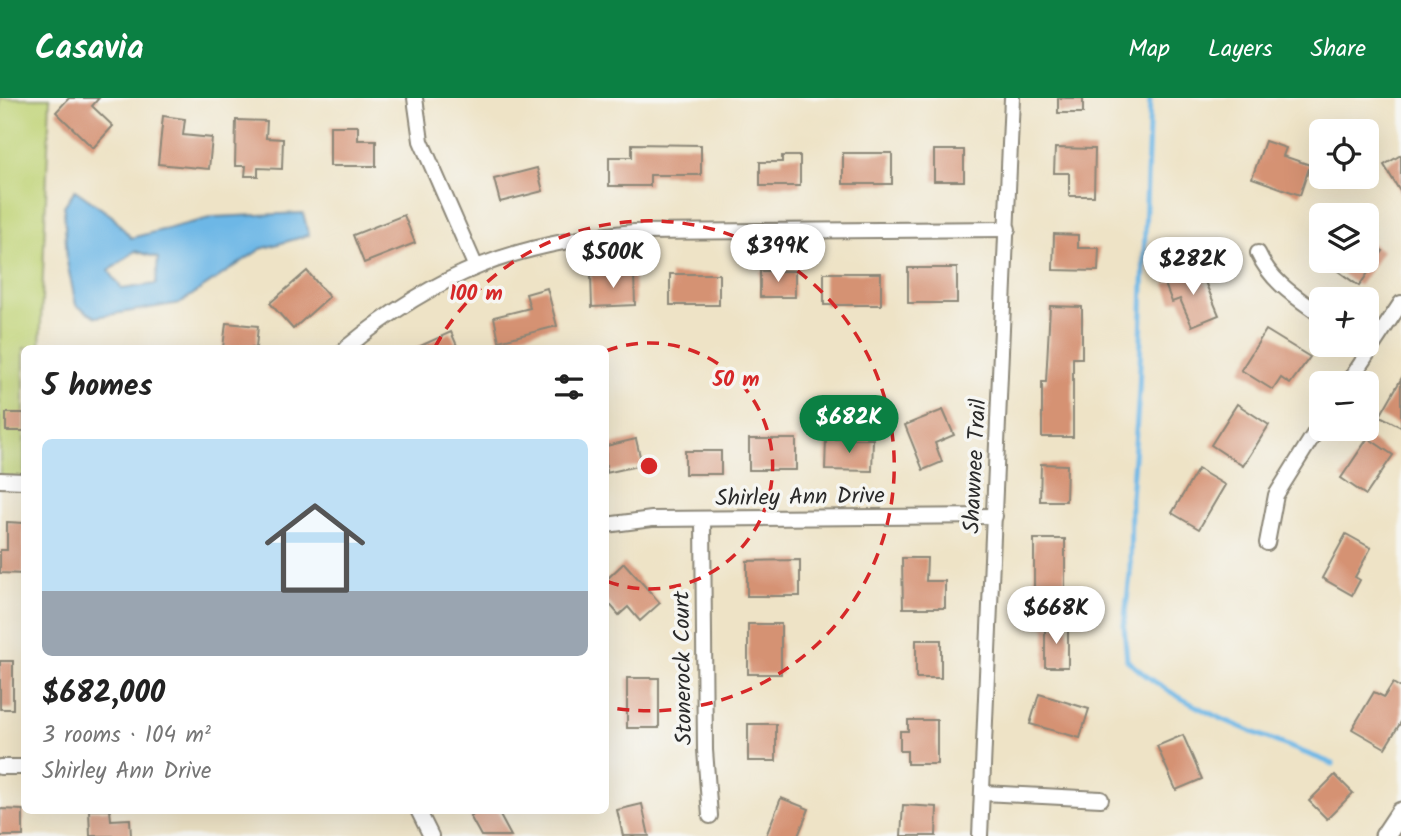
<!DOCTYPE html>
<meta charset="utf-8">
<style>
:root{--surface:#fff;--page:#f6f6f6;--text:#222;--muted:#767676;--line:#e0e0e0;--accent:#0b8043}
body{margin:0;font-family:Kalam,sans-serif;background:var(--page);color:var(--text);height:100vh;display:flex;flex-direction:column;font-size:26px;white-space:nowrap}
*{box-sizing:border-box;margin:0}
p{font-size:23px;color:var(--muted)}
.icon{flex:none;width:38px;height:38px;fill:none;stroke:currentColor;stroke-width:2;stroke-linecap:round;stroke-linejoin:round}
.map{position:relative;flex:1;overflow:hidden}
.sheet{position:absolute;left:21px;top:247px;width:588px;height:469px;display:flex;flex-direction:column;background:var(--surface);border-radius:10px;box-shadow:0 7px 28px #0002}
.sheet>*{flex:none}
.controls{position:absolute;left:1309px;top:21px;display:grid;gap:14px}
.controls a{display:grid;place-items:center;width:70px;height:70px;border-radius:10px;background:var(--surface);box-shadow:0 7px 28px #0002;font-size:35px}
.price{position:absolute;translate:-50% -60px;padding:0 16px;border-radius:24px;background:#fff;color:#222;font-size:23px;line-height:46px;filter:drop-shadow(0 2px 4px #0008)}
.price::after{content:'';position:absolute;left:50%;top:42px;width:21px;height:16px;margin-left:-10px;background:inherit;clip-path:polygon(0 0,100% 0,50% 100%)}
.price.selected{background:var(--accent);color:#fff}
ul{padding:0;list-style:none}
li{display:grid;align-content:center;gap:14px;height:371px;padding:0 21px}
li+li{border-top:2px solid var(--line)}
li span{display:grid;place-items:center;height:217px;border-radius:10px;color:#555}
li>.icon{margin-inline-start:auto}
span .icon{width:126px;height:126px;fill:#fffc;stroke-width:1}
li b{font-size:30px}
h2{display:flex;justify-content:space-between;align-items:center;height:84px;padding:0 21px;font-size:30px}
header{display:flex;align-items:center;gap:42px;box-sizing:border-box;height:98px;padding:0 35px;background:var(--accent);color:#fff}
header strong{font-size:33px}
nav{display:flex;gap:38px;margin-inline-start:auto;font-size:24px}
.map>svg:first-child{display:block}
</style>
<header>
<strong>Casavia</strong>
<nav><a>Map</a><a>Layers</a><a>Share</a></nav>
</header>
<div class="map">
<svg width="1401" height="738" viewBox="0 0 1401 738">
<rect width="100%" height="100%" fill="#f6f6f2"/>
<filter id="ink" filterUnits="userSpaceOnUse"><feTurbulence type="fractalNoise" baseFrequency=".0143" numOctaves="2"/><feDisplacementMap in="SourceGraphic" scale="14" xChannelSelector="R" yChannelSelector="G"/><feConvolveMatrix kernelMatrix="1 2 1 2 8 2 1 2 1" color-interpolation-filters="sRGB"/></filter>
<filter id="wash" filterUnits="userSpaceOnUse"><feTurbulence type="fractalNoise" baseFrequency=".00686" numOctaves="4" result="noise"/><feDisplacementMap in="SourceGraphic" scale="28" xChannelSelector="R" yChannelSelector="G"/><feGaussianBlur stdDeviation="1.57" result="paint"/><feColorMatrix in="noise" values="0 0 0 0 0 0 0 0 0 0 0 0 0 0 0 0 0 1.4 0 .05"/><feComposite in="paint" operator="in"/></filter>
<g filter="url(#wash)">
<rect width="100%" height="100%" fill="#eee3c6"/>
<path fill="#c0d376" stroke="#767f50" stroke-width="2" d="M0,0h50l-10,250h-16v133l-24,-1z"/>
<path fill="#6db7e6" stroke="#4c7188" stroke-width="2" fill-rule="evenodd" d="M75,92l37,26 19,22 83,-21 89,-4 6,22 -48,14 -81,54 -84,14 -20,-12 -9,-43 -3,-56zM135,153l23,7 -2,26 -34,5 -13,-18z"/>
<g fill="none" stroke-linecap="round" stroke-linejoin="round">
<path stroke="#6db7e6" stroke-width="5" d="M1150,0l-11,294 -8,105 -1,78 -6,50 3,35c54,49 139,77 206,104"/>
</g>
<g id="blocks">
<g fill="#d59273">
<path d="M69,0h30l-7,8 21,20 -20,22 -37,-36z"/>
<rect x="1058" y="0" width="25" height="15"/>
<path d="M163,18l22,3 -2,16 29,3 -3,31 -51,-5z"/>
<path d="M236,22l31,1 -1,17 17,1 -1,30 -24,-1v8h-13l1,-10h-11z"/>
<path d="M330,28h28v14h18v26h-46z"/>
<path d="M1265,43l21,7 -3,8 27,9 -10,30 -48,-17z"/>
<path d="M632,46l69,1v30h-51v11h-41v-29h23z"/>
<path d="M1055,50l40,1 -1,47h-25v-23h-15z"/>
<rect x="934" y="52" width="30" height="31"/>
<rect x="843" y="55" width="49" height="31"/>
<path d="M1401,57v38l-17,-28z"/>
<path d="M782,58h18v30h-40v-24h22z"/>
<path d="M537,70l6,23 -43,11 -6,-23z"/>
<path d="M404,117l11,28 -51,20 -11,-28z"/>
<path d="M1054,136l24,1v13h21l-1,23 -45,-1z"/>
<path d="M1367,142l16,11 -24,35 -21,-15 8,-10h21z"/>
<rect x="908" y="170" width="49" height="35"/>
<path d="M1200,172l19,45 -27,11 -12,-27 -8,3 -7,-18z"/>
<path d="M307,173l22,26 -36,32 -23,-26z"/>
<rect x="760" y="173" width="35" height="26"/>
<path d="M634,175l1,32 -43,2 -1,-32z"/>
<rect x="824" y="175" width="57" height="32"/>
<rect x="670" y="176" width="49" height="31"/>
<path d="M547,190l10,38 -58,15 -5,-24 36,-9 -4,-14z"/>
<path d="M1050,208l32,1v51h-9v79h-31v-55h4z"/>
<path d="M226,225l32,3 -2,22h-33z"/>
<path d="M1266,232l44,27 -20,27 -9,-6 -8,12 -32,-20z"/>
<path d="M451,234l7,16h-42z"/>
<path d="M1401,281v48l-21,-11z"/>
<path d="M1237,306l32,21 -26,41 -32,-21z"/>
<path d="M943,312l11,25 -19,8 7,19 -19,8 -18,-45z"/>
<rect x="6" y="315" width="18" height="18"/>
<path d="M1368,340l25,17 -27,40 -25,-17z"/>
<path d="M636,341l6,26 -36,8v-27z"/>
<rect x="749" y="341" width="47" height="31"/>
<path d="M826,341h47l-1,32 -47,-1z"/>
<rect x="685" y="353" width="36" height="23"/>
<path d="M1041,366l26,1 -1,36h-26z"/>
<path d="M1198,371l27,16 -26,44 -27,-16z"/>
<path d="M7,424l17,1v51l-24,-1v-23h7z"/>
<path d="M1346,436l25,14 -16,29 5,3 -8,15 -30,-17z"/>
<rect x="1034" y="441" width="31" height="58"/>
<path d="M902,460h25l-1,23h19v27h-42z"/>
<path d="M800,462v36h-53v-35z"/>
<path d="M624,465l36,40 -20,18 -12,-14 -9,8 -13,-15v-20z"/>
<rect x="748" y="526" width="33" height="50"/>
<rect x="1045" y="528" width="23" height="41"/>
<rect x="916" y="542" width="25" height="38"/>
<rect x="0" y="563" width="13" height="48"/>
<rect x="627" y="580" width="32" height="50"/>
<path d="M1393,585l8,5v34l-16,26 -33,-19 22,-37 10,5z"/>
<path d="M1039,596l50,15 -9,29 -50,-14z"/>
<path d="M908,622h29v44h-30v-13h-7v-20h8z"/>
<rect x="748" y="626" width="28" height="37"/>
<path d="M1183,637l19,44 -26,11 -19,-44z"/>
<path d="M1335,677l18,18 -26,26 -18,-18z"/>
<path d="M781,700l28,11 -11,27h-32z"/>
<path d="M642,706l7,32h-26l-6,-26z"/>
<path d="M903,707l34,2 -1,29h-35z"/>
<path d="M0,711l23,1v26h-23z"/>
<path d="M89,712h21l1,10 19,-1 1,17h-41z"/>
<path d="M481,712h16l14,26h-30l-11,-20z"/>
</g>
</g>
</g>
<g filter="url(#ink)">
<use href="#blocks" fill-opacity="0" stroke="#8c8778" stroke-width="2"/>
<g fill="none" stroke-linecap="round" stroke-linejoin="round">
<g stroke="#8c8778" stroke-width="18">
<g id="street">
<path d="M415,0l6,43 54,124"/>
<path d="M1258,155c13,29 38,44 63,62"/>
<path d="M346,250c92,-76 170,-105 288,-116l374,-3"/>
<path d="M1348,285l53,-80"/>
<path d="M0,382l24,1"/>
<path d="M703,421l2,231 5,66"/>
<path d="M606,427l46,-6 343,-3"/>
<path d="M1267,445l9,-48 45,-72"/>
<path d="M0,669h24"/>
<path d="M983,695l118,6"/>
<path d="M418,712l13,26"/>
<path d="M980,738l32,-738"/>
</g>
</g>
<g stroke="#8c8778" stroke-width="23">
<path id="secondary" d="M1385,738l16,-24"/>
</g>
<use href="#street" stroke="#fff" stroke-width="14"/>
<use href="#secondary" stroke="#fff" stroke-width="19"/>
</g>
</g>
<g fill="none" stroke="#d62828" stroke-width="3.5" stroke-dasharray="12 9">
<path d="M606 253A123 123 0 1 1 606 483"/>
<path d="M435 249A245 245 0 1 1 606 609"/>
</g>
<g text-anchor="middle" stroke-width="7" stroke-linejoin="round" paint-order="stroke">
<g font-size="23" fill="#2b2b2b" stroke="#f6f6f2">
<text transform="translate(974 368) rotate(-87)" y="8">Shawnee Trail</text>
<text transform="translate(800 398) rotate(-1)" y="8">Shirley Ann Drive</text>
<text transform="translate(682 570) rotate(-91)" y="8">Stonerock Court</text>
</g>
</g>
<circle cx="649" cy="368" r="10" fill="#d62828" stroke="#f6f6f2" stroke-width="3.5"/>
<g font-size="21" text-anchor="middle" font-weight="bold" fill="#d62828" stroke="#f6f6f2" stroke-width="7" stroke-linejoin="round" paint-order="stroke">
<text x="476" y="202">100 m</text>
<text x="736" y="288">50 m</text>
</g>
</svg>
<div class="controls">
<a><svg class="icon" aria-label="locate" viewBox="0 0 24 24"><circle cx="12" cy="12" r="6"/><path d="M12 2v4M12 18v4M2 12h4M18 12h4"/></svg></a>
<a><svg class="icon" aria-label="layers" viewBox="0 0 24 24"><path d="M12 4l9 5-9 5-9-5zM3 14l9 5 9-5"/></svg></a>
<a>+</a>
<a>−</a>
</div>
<b class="price" style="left:778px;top:186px">$399K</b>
<b class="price" style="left:613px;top:192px">$500K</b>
<b class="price" style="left:1193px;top:199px">$282K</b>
<b class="price selected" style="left:849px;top:357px">$682K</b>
<b class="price" style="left:1056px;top:548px">$668K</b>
<section class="sheet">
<h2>5 homes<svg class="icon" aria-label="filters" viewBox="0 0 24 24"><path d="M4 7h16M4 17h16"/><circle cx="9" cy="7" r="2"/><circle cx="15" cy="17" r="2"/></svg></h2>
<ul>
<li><span style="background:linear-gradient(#bfe0f5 70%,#9aa5b1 0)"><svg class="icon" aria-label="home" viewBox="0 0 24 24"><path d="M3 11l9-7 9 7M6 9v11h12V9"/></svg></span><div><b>$682,000</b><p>3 rooms · 104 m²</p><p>Shirley Ann Drive</p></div></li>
</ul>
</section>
</div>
